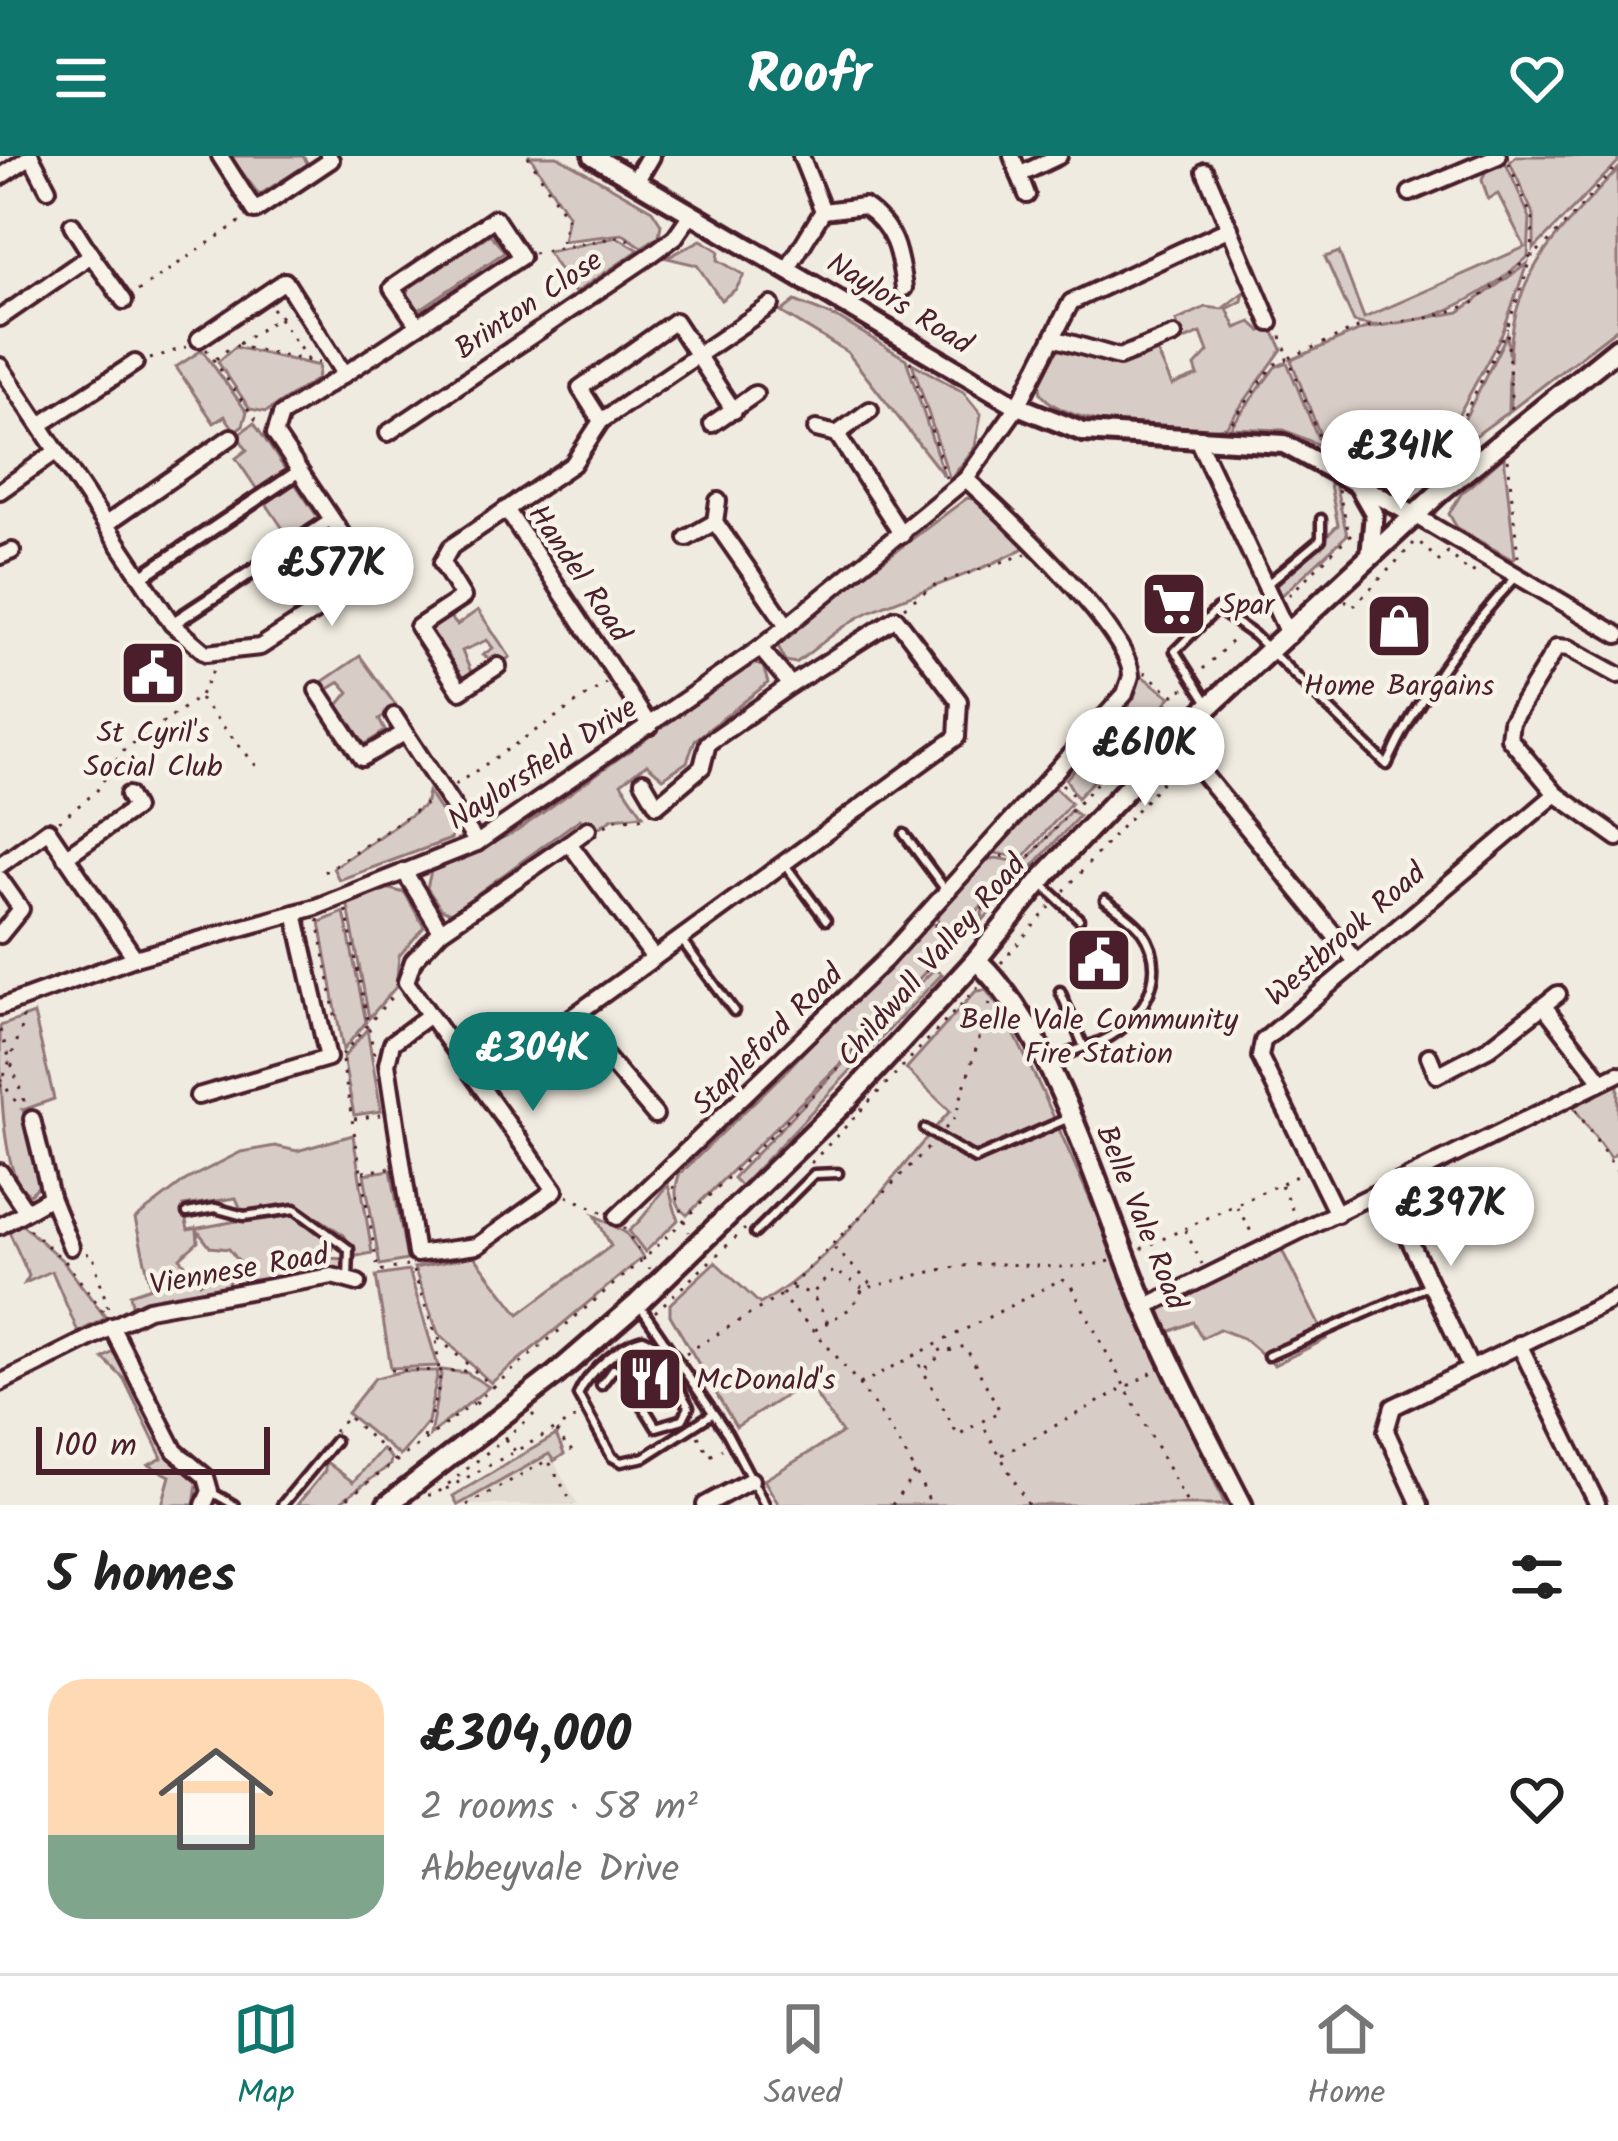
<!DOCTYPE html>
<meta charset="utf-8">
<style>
:root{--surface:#fff;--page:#f6f6f6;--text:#222;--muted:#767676;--line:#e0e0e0;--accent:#0f766e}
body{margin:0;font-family:Kalam,sans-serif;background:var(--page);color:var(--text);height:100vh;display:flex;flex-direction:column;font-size:45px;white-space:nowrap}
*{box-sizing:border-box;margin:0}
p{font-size:39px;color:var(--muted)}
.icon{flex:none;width:66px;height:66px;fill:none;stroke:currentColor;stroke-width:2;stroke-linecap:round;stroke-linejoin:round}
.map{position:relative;height:1349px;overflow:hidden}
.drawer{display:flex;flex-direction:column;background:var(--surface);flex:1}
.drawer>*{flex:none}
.scale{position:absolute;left:36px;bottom:30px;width:234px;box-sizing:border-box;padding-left:12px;border:6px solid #4a1f2b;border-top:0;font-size:33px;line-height:42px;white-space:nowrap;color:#4a1f2b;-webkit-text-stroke:9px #f7f3e8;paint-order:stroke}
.price{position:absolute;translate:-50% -102px;padding:0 27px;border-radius:42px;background:#fff;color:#222;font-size:39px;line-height:78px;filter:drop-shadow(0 3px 6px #0008)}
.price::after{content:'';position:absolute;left:50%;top:72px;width:36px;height:27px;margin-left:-18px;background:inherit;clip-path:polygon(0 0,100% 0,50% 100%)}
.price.current{background:var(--accent);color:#fff}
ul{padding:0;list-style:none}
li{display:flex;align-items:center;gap:36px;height:300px;padding:0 48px}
li span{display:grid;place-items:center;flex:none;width:336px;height:240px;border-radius:36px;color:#555}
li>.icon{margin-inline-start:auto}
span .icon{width:144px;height:144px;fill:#fffc;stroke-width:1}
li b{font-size:51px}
h2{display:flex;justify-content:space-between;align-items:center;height:144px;padding:0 48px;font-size:51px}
header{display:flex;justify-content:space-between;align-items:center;height:156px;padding:0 48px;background:var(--accent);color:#fff;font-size:54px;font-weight:700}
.dock{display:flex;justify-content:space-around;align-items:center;height:168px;border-top:3px solid var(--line);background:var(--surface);font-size:33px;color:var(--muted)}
.dock a{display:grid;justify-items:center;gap:6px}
.dock .current{color:var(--accent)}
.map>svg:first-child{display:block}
</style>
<header><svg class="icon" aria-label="menu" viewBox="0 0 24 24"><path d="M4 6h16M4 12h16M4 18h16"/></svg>Roofr<svg class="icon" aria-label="heart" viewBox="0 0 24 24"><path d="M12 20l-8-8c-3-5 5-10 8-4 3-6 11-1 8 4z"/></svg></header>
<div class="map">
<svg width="1618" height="1349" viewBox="0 0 1618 1349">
<rect width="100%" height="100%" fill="#f0ebe0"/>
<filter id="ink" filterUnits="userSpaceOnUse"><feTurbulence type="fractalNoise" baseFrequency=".00833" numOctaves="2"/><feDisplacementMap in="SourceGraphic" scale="24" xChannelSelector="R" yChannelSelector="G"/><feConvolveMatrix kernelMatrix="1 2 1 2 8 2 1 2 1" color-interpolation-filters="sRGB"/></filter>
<g filter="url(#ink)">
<path fill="#e3dcd2" d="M550,1298l28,51h-120z"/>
<g fill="#d8cdc6" stroke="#917678" stroke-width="3" fill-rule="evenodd">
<path d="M230,0h73l5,8 -49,31z"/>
<path d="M530,0h27l95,54 9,14 -2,12 -17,11 -19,-13 -60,7 5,-26z"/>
<path d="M1516,0h102v6l-84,87v-33l-24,-54z"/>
<path d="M1505,5l25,57 -2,39c-43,39 -114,81 -174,65l-29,-65 14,-5 25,66 161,-71 -27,-53 -10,5 -6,-19 4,-10z"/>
<path d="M1618,13v159l-107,82 -2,-41 -1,43 -52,38 5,-24 46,-92 3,28c0,-91 51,-130 108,-193z"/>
<path d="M490,78l15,18 -86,58 -11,-15 1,-8z"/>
<path d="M617,81l22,13 -64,43 -28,-41z"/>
<path d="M701,84l18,11 -1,9 26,15 -8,14 -15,11 -24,-35 -30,-7z"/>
<path d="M1527,108l-25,70 -73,136c-36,26 -71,-5 -104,-22l-34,-88 72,-31 96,-17z"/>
<path d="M1244,136l-2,9 -15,8 9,19 15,-6 10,9 11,-3 10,21 -56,78c-44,5 -155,3 -185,-33l-2,-15 18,-30 69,8 55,-23 -5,-13 30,-14 16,2zM1201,177l7,19 -13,14 3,9 -26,10 -15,-34z"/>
<path d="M795,145l43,17 68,41 38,117 -97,-124 -66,-40z"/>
<path d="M235,191l84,19 -2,13 -51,33 -16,-3 -32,-47z"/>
<path d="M202,194l45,62 -4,13 -8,6 -10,-15 -11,7 -38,-56z"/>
<path d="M1287,206l34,84 -37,-16 -54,-2 45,-61z"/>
<path d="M912,207l51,29 18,22 -6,33 -25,33z"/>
<path d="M254,267l31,46 -25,25 -24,-36 11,-8 -10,-15z"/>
<path d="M1504,300l11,101 -2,3 -56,-32 -8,-14 12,-20z"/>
<path d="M1329,324l6,4 12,51 -67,62 -5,-10 63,-62z"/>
<path d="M284,329h12l21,31 -4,11 -21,15 -29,-43z"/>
<path d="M967,342l11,2 54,41c-13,18 -135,57 -165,72 -26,13 -48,33 -71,50l-11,-2 -7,-15 9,-14z"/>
<path d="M328,377l19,36 -24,19 -27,-40z"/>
<path d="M478,454l32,47 -9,6 -5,-7 -7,3 -6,-4 10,-7 -6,-8 -25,11 9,21 -9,6 -34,-47 21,-15 8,9z"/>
<path d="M360,500l37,51 -18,12 6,12 -24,16 -27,-37 15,-18 -9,-10 -15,9 -9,-5z"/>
<path d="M752,507l11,3 5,17 -73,57 -8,22 -24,16 -16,-14 -26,19 22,32 -30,3 -21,14 -12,-13 -129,94 -10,-4 -14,-21 4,-17 86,-40z"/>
<path d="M1136,516l35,25 -94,101 -11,-19 63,-71z"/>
<path d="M1053,630l18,17 -48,55 -34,-6z"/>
<path d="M428,636l25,38 -2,9 -112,41 -6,-12 92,-63z"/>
<path d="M1071,654l8,6 -96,104 -1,-8z"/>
<path d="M996,702l23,4 -70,82 -15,-32 48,-51z"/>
<path d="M386,732l19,5 19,34 -25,29 -3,31 -27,31 -22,-117z"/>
<path d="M344,756l22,110 -23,28 -23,-128z"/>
<path d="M930,761l12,25 -3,15 -91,99 -161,159c-13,-9 -13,-26 -8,-40l106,-103z"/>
<path d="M935,812l7,6 -201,212 -8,-8z"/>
<path d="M986,834l19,25 38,78 182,412h-446l-15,-25 78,-47 -35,-51 -71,45 -66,-112v-11l45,-42 45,42c78,-45 131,-128 190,-193l-44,-42 70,-78z"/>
<path d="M34,858l20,85 -31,11 19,73 -12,11c-30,-10 -30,-130 -30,-168z"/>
<path d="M367,873l14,82 -27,4 -11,-57z"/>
<path d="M1618,919v77l-8,6 -40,-56z"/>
<path d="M353,979l19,118 -15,3 -13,-21 -42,-28 -60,5 -6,-14 -53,8 5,24 98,-18 13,3 35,30 -7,13 17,1 1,9 -101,16 -1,-17 -14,-18 -19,-2 -13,-17 1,12 -18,16 20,25 14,-10 15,7 -1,7 -96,18 -2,-11 21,-7 -16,-68 51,-39 55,-28 34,-6 22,5z"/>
<path d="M391,1014l16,90 -27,5 -16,-91z"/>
<path d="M668,1029l10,35 -33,32 -16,-21c19,-15 22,-29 39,-46z"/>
<path d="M595,1059l31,18 17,24 -152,126 -53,-50 -24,-65 60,-12 45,58 92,-68z"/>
<path d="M19,1066l44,39 43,57 -28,14 -26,-61 -27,12 4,-7 -22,-49z"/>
<path d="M1278,1086l48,97 -52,26 -31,-27 -24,-9 -17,9 -9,-16 -24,10 -14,-29z"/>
<path d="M409,1115l29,95 -47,2 -15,-92z"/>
<path d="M117,1194l58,112 23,16 -4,27h-32l8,-29 -21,-11 13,-7 -38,-79 -21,-21z"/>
<path d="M442,1214l25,3 22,14 -59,48z"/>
<path d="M404,1215h34l-10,51 -28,34 -53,-43 28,-35z"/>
<path d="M556,1279l8,19 -10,7 -5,-7 -91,51 -5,-9z"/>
<path d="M382,1293l9,9 -1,7 -54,40h-39l28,-34v-10l28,21z"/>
</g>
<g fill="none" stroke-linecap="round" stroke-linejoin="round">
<g stroke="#4a1f2b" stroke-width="15">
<g id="service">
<path d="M1266,429l55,-46v-20"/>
<path d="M1208,547l-33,-52 42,-42 37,26 133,130c33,-71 77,-133 131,-190"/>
<path d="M904,678l41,55"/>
<path d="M786,710l40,54"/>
<path d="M1042,728l37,35"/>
<path d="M683,786l51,69"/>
<path d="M1084,891c49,-11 92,-68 58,-116 -9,-12 -25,-22 -37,-31"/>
<path d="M1047,906l37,-15 -24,-56"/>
<path d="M925,973l50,30 94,-41"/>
<path d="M187,1057l28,-5 29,8 51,-7 54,40 -1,30"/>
<path d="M755,1077l59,-59 24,-1"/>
<path d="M640,1150l87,127 38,72"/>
<path d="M1268,1200l159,-70"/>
<path d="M601,1229l12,-16 8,1 35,57 27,-8 6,-12 -35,-63 -11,-5c-22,5 -56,34 -65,56l34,62 9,5 24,-5 67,-43"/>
<path d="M213,1337l21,12"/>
<path d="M282,1349l53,-64"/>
</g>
</g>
<g stroke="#4a1f2b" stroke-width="20">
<g id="pedestrian">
<path d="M141,421l158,-106"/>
<path d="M172,468l160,-105"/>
</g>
</g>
<g stroke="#4a1f2b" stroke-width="22">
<g id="minor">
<path d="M220,0l35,55 76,-51 -3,-4"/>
<path d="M801,0l22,55"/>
<path d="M1012,0l15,39"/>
<path d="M1205,15l65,152"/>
<path d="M1019,19l40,-19"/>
<path d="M0,21l31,-21 17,33"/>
<path d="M1410,37l88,-37"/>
<path d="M72,69l19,30"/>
<path d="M789,111l34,-56 41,-5c31,21 35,46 40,82"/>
<path d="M0,162l91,-63 33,46"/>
<path d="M1053,182l66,19 55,-22"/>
<path d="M199,183l86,-58 59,93"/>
<path d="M0,210l172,258 34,29 54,-6 141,-91"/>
<path d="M601,265l-21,-33 95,-67 59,90"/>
<path d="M712,268l43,-30"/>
<path d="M40,269l95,-62"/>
<path d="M816,273l21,5 33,-24"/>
<path d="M388,277l260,-176 27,-20 16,-23"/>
<path d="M837,278l65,101"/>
<path d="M1198,285l91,195"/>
<path d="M0,335l57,-40"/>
<path d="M506,353l144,217"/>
<path d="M1414,359l204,120"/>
<path d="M715,366l71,102"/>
<path d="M106,368l125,-87"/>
<path d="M687,382l28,-16 3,-21"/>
<path d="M0,400l12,-5"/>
<path d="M368,417l-93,-139 6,-19c81,-51 160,-105 240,-158l-26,-39 -103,70 26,38"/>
<path d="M498,510l-38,25 -42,-64 45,-30 -21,-34 9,-16 122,-83 28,-43 170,-116"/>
<path d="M1618,519l-49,-27 -12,-1 -46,75 -2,16 47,56 62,44"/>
<path d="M317,534l45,68 42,-25"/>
<path d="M394,560l83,127"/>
<path d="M1174,582l180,221"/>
<path d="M643,625l14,24 45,-38 6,-24 83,-58"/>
<path d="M569,687l19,-14"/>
<path d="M65,701l70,-49 -7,-13"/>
<path d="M0,709l48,-35 87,128"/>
<path d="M404,715l37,60 128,-88 85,115 303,-221 2,-36 -63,-83 -105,67 -31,-37"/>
<path d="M0,723l21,30 -21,26"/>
<path d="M654,802l-82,59 83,98"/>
<path d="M1544,850l57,74"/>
<path d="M0,851l135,-49 181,-51 161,-64 283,-195 206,-169 52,-73 53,-104 159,-74"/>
<path d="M428,860l-36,27 -5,21 29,190 61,-8 78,-56 -149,-208 7,-21 28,-30"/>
<path d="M1429,900l8,19 52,-27 69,-54"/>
<path d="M198,940l130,-38 -33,-145"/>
<path d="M0,1016l25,37"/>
<path d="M1386,1035l85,178"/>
<path d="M51,1041l20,50"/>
<path d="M1337,1058l-77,-157 3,-16 293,-247"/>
<path d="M617,1061l267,-256 241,-267c0,-1 6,-17 6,-18 0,-44 -131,-166 -165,-197"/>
<path d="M0,1070l51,-29 -19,-78"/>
<path d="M1145,1151l473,-233"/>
<path d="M111,1170l64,125 31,26 4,14 -6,14"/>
<path d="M1519,1188l78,159"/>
<path d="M0,1227l148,-74 184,-33 26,7"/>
<path d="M705,1349l46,-25"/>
<path d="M1420,1349l-34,-74 7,-24 225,-110"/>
</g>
</g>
<g stroke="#4a1f2b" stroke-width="26">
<g id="tertiary">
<path d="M593,0l425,250 65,26 201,12 130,71"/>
<path d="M636,24l14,-24"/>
<path d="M1358,329l16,28 -4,44"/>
</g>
</g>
<g stroke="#4a1f2b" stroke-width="27">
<g id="secondary">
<path d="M976,804c79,71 126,247 169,346 29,68 63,133 97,199"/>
<path d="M387,1349l168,-130 83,-72 208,-202 130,-141 72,-88 125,-132 269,-250 176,-142"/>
</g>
</g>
<g stroke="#4a1f2b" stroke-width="3" stroke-dasharray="3 9" stroke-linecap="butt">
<path d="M528,0l39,62 -6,24"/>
<path d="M1509,7l24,57 -1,37 -25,71 5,85"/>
<path d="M533,97l89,-17 15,9"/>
<path d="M138,135l106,-72"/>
<path d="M272,152l36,52"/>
<path d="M239,188l46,-31"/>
<path d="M206,193l49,70 7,2"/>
<path d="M150,203l36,-12"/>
<path d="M216,203l17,-14 86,18"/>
<path d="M910,205l36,117"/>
<path d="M1232,266l41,-57 16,-7 -10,-27"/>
<path d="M1323,291l-34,-89 69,-30 75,-11 39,-13 77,-62 69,-77"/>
<path d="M1508,303l10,98"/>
<path d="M1442,314v-10l65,-132"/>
<path d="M1338,334l11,43"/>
<path d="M1289,439l66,-65"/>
<path d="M1345,444l8,7 64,-67 22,21 9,-9 23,22 7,-7"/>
<path d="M904,451l32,-23 90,-30"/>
<path d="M1203,513l32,-31"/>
<path d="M1144,516l31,24 9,-8"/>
<path d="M200,543l59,70"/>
<path d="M1062,628l23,24"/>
<path d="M455,629l151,-102"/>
<path d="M59,665l37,-29 26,-41 77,-54 16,-30"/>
<path d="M605,670l11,-7 31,-1"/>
<path d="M1001,700l20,4"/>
<path d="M324,716l100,-67 2,-11"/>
<path d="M1064,735l114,-127"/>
<path d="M346,754l28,144"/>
<path d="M318,763l17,97"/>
<path d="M936,767l11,24"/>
<path d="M1001,807l49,-56"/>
<path d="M0,874l24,71 -3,7"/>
<path d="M342,899l52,-61"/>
<path d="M342,905l36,210 29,-5"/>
<path d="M0,923l21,30"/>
<path d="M0,931l24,-65 -2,-7"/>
<path d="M1576,954l42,63"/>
<path d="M354,963l26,-4"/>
<path d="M945,973l10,-12 35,-114"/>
<path d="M811,1007l167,-176"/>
<path d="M363,1016l27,-4"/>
<path d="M1281,1029l15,33"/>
<path d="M673,1030l16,46"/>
<path d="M567,1040l35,16"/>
<path d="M1237,1051l16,28"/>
<path d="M624,1071l26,42"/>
<path d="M29,1073l29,26"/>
<path d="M1185,1074l17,34"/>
<path d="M834,1092l40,39"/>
<path d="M1141,1093l160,-75"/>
<path d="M86,1098l6,-1 17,59"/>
<path d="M65,1105l38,50"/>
<path d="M413,1115l23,65 57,51 -17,15 5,6"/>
<path d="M792,1132l18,5"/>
<path d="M782,1139l149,-150"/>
<path d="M655,1156l90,-83"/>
<path d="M828,1166l-16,-28 22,-24 28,18"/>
<path d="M815,1174l36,-22 12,-19c42,-10 79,-23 123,-25 43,-1 82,9 124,-3"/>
<path d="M686,1197l94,-57c62,61 116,129 151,209"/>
<path d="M914,1198l44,81 42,-24 -35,-65 -23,7 -5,-9"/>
<path d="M926,1212l15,-13"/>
<path d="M391,1214l76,1"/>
<path d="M860,1228l202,-105 9,7 117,219"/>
<path d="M493,1231l156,-133 178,-173 348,-385"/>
<path d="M985,1273l43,76"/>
<path d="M557,1275l12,20 11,-6"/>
<path d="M334,1276l13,-16 49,45"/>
<path d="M698,1280l12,20 12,-7"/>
<path d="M424,1282l16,-55 -4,-46"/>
<path d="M505,1283l11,13"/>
<path d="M1002,1299l151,-83"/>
<path d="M446,1333l132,-72"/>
<path d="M428,1339h7l103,-84"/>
<path d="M338,1349l136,-102"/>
<path d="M467,1349l81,-45 25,45"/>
<path d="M892,1349l24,-33"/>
</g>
<use href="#service" stroke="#f7f3e8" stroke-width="6"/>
<use href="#pedestrian" stroke="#f7f3e8" stroke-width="10"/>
<use href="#minor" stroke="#f7f3e8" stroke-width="14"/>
<use href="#tertiary" stroke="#f7f3e8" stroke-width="16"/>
<use href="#secondary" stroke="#f7f3e8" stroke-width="18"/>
</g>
</g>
<defs>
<g id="supermarket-square" transform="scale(3.45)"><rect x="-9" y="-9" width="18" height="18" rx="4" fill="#4a1f2b" stroke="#f7f3e8"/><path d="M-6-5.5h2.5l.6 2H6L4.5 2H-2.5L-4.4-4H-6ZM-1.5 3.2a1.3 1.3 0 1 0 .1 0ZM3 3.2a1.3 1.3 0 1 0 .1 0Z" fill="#fff"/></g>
<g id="shop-square" transform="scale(3.45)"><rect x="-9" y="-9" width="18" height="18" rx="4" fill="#4a1f2b" stroke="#f7f3e8"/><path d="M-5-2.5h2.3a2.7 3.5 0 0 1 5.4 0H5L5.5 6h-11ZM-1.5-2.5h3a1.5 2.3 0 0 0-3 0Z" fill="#fff"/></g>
<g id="civic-square" transform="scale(3.45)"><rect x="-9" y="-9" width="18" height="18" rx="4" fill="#4a1f2b" stroke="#f7f3e8"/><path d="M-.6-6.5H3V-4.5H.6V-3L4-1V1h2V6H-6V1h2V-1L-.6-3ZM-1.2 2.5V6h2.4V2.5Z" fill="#fff"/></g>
<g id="restaurant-square" transform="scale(3.45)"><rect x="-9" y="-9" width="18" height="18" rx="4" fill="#4a1f2b" stroke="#f7f3e8"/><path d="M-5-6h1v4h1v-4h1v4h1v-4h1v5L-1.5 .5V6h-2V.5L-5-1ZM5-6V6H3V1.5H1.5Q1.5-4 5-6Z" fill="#fff"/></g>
</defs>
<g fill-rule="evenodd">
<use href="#supermarket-square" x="1174" y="448"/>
<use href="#shop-square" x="1399" y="470"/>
<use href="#civic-square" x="153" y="517"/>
<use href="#civic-square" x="1099" y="804"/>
<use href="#restaurant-square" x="650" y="1223"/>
</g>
<g text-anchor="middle" stroke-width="9" stroke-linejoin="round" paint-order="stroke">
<g font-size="30" fill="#4a1f2b" stroke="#f7f3e8">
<text transform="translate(900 147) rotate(32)" y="10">Naylors Road</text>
<text transform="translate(528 148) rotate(-34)" y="10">Brinton Close</text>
<text transform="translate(580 417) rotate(56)" y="10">Handel Road</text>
<text transform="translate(542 607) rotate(-33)" y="10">Naylorsfield Drive</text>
<text transform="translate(1345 778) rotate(-41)" y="10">Westbrook Road</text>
<text transform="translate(931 804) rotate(-49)" y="10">Childwall Valley Road</text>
<text transform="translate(767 883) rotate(-45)" y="10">Stapleford Road</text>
<text transform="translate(1142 1061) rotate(68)" y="10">Belle Vale Road</text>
<text transform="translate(239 1113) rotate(-10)" y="10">Viennese Road</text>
</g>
<g font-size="30" fill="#4a1f2b" stroke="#f7f3e8">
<text x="1220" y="458" text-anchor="start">Spar</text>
<text x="1399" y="539">Home Bargains</text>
<text x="153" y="586">St Cyril's<tspan x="153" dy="34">Social Club</tspan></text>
<text x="1099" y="873">Belle Vale Community<tspan x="1099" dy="34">Fire Station</tspan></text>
<text x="696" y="1233" text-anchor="start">McDonald's</text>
</g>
</g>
</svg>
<div class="scale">100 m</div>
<b class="price" style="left:1401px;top:356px">£341K</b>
<b class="price" style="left:332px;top:473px">£577K</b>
<b class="price" style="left:1145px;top:653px">£610K</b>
<b class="price current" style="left:533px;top:958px">£304K</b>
<b class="price" style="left:1451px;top:1113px">£397K</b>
</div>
<section class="drawer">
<h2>5 homes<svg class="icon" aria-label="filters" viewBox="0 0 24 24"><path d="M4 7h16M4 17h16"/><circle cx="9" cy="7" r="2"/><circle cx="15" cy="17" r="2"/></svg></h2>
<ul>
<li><span style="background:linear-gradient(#ffd9b3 65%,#7fa58c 0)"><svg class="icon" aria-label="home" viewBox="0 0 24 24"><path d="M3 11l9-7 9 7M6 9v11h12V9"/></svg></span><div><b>£304,000</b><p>2 rooms · 58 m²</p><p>Abbeyvale Drive</p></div><svg class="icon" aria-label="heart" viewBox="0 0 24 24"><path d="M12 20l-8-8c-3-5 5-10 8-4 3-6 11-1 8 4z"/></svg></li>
</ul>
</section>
<nav class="dock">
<a class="current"><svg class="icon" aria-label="map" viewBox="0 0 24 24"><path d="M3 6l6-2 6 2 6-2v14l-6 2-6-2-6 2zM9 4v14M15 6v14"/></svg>Map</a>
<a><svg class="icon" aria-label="saved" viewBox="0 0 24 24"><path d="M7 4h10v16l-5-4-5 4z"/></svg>Saved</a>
<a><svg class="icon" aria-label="home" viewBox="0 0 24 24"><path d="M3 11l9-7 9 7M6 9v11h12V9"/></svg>Home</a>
</nav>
